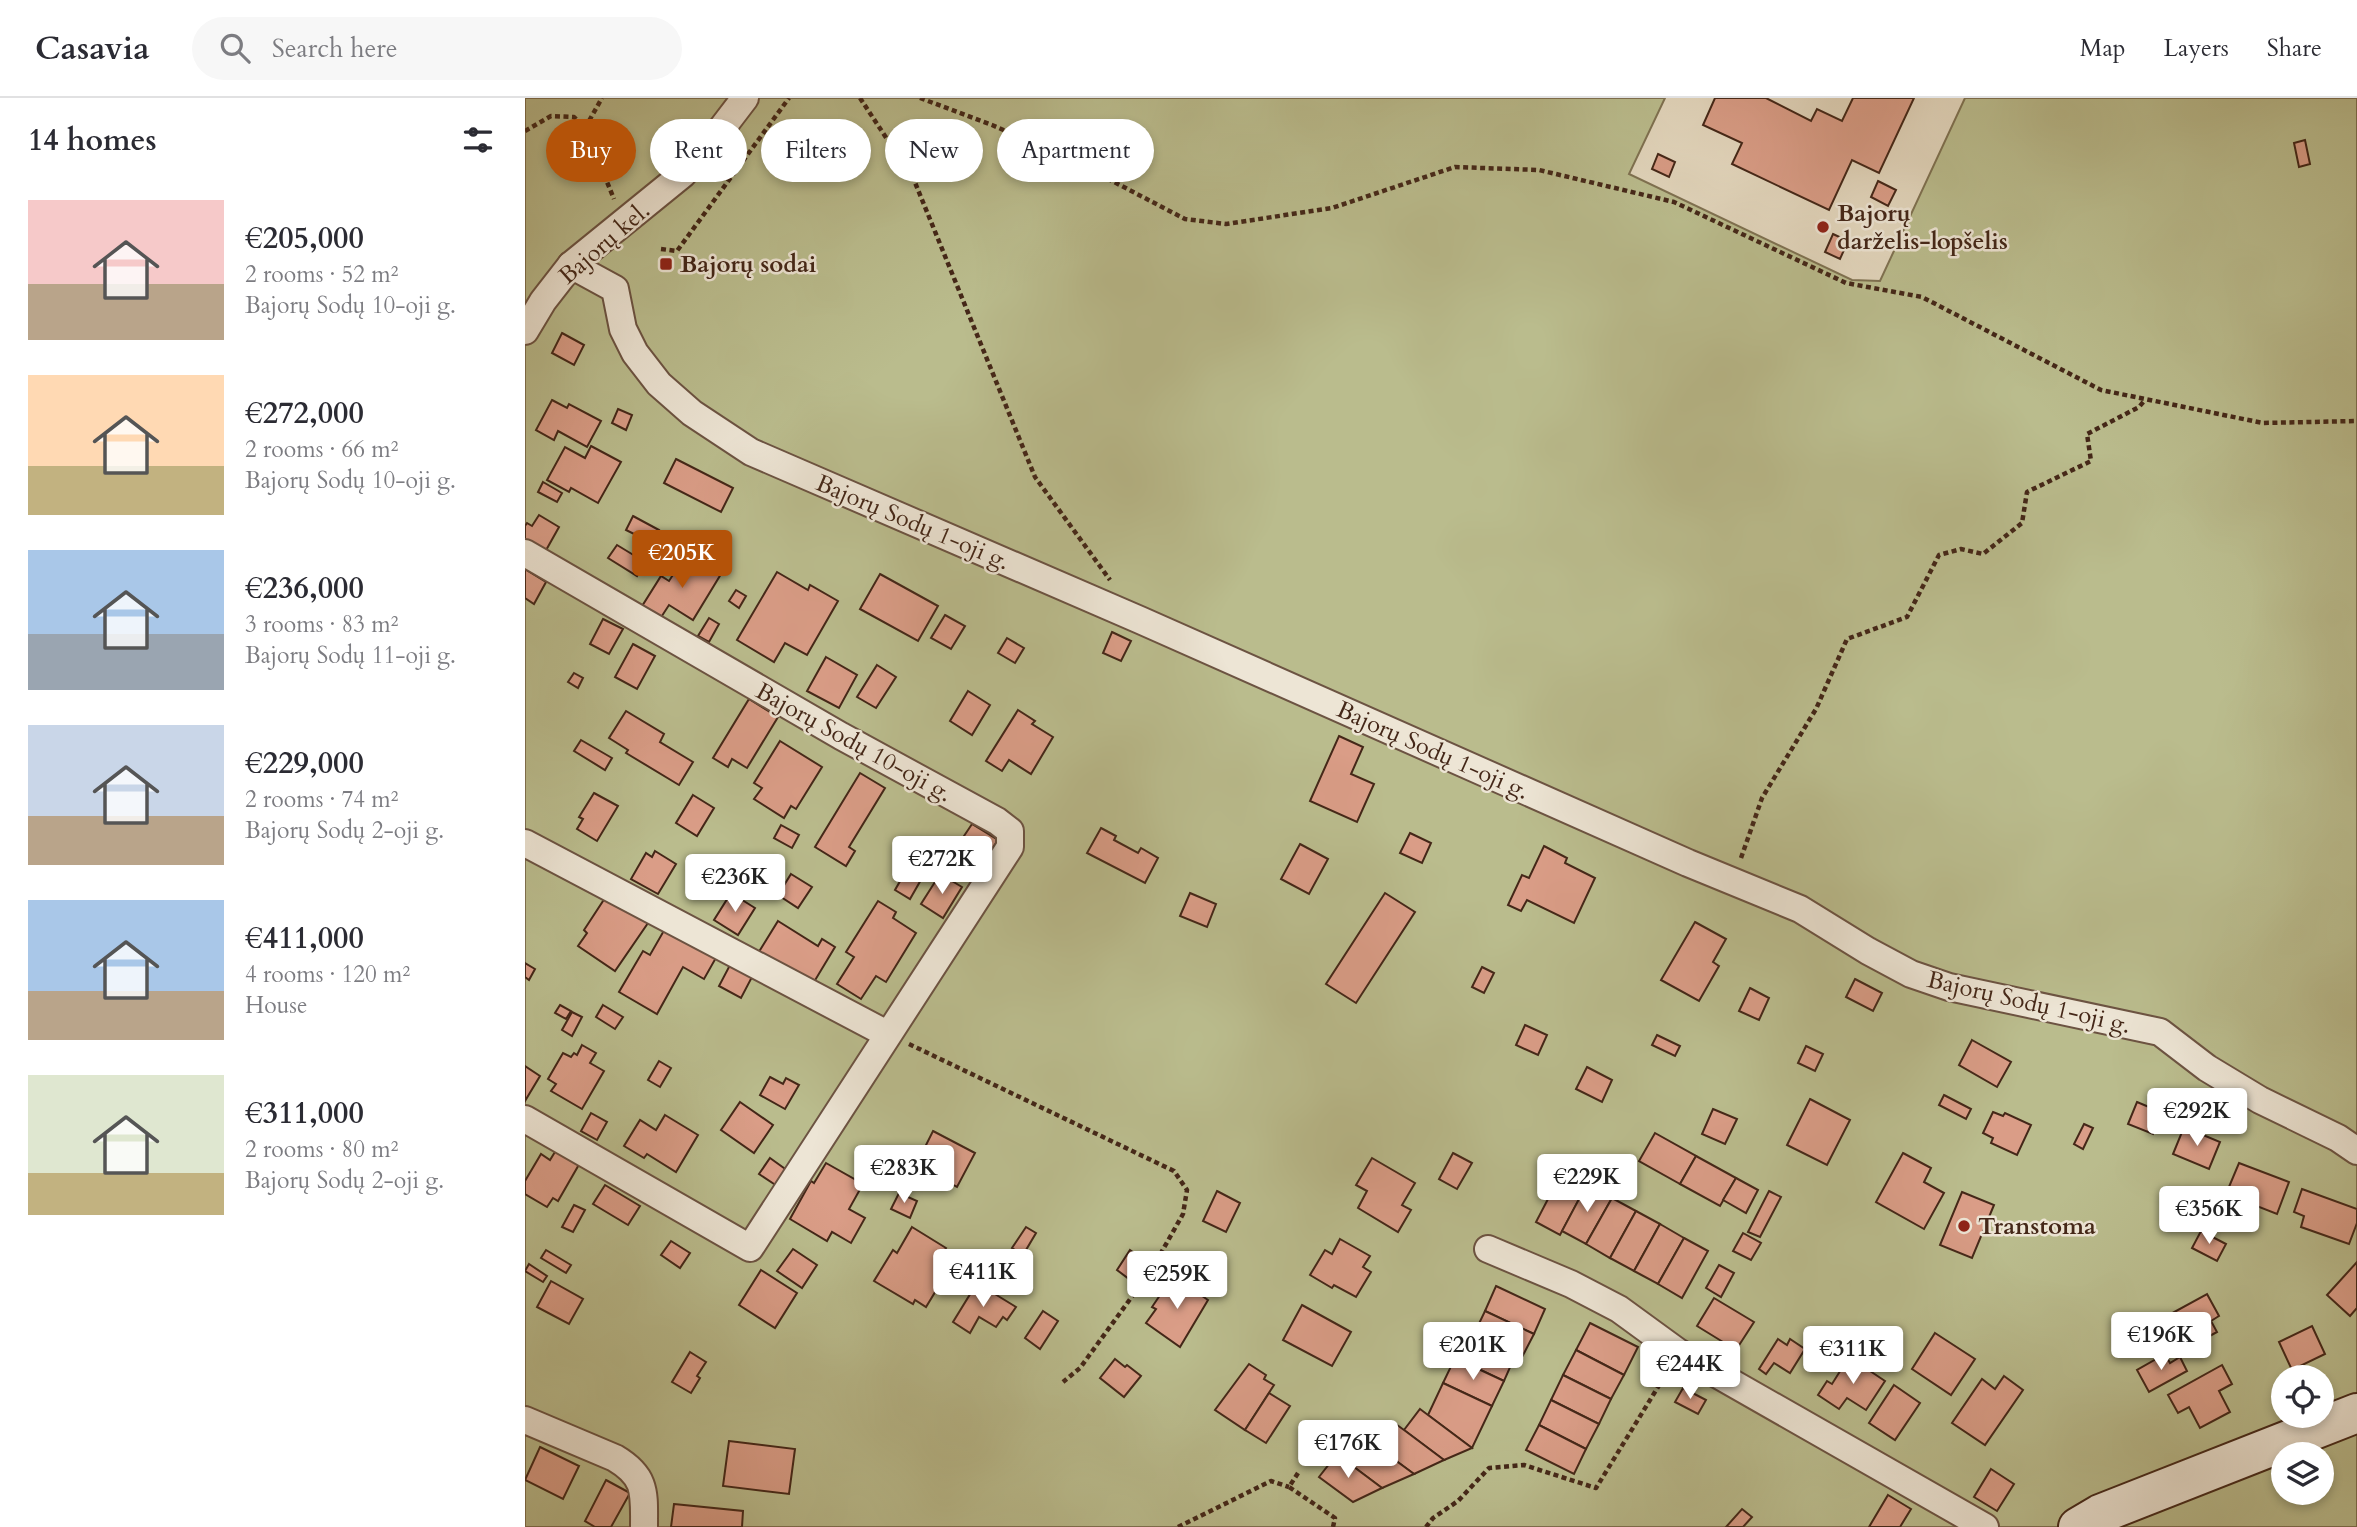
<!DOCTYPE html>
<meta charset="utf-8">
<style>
:root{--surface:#fff;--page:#f7f7f7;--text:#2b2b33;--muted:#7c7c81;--line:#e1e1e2;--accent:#b45309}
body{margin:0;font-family:Cardo,serif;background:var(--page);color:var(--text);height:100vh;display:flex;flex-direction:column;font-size:26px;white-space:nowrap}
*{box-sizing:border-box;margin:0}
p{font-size:23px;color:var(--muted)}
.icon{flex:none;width:38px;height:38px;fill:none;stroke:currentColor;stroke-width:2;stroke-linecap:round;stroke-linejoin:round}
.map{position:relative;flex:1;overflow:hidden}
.side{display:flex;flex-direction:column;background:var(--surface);width:525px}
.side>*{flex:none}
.guide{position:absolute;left:21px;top:21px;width:665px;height:63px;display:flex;gap:14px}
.tools{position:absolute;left:1746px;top:1267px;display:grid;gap:14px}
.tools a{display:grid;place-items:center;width:63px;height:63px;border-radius:50%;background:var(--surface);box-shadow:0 4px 10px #0003;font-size:35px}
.price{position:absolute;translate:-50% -60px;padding:0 16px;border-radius:7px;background:#fff;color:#222;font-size:23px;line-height:46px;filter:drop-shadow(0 2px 4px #0008)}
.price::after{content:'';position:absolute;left:50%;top:42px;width:21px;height:16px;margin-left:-10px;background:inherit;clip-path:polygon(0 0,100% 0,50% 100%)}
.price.selected{background:var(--accent);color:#fff}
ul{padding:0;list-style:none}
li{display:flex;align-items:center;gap:21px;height:175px;padding:0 28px}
li span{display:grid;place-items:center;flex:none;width:196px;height:140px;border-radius:0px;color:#555}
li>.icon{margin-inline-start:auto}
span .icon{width:84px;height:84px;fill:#fffc;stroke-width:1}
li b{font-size:30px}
h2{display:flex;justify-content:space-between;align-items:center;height:84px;padding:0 28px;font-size:30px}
.tag{padding:0 24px;border-radius:32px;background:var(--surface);box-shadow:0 4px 10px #0003;font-size:24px;line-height:63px}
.tag.selected{background:var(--accent);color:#fff}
header{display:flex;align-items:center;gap:42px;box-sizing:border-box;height:98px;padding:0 35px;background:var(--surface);border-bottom:2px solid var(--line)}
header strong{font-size:33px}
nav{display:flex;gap:38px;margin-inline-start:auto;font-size:24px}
.search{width:490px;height:63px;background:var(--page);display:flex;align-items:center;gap:18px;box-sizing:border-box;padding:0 24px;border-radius:38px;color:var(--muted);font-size:26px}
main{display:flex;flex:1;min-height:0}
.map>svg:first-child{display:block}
</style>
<header>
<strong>Casavia</strong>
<div class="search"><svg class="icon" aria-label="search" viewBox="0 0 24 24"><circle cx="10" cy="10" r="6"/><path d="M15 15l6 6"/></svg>Search here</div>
<nav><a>Map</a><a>Layers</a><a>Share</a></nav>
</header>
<main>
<section class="side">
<h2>14 homes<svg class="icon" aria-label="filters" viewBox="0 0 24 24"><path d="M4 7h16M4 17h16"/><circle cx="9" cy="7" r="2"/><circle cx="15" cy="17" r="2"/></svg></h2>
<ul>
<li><span style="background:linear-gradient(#f6c9c9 60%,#b9a48a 0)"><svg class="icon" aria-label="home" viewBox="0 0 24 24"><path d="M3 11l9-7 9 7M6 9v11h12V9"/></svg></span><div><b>€205,000</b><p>2 rooms · 52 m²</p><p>Bajorų Sodų 10-oji g.</p></div></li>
<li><span style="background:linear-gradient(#ffd9b3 65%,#c2b280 0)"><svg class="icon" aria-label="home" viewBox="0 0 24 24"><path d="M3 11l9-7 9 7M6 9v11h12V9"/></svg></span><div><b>€272,000</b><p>2 rooms · 66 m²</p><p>Bajorų Sodų 10-oji g.</p></div></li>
<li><span style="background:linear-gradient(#a9c7e8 60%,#9aa5b1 0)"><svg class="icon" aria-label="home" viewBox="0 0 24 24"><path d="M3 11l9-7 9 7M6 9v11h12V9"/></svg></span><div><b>€236,000</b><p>3 rooms · 83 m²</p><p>Bajorų Sodų 11-oji g.</p></div></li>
<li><span style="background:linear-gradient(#c9d6e8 65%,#b9a48a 0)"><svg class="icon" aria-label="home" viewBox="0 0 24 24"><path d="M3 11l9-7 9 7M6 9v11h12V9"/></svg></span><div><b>€229,000</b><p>2 rooms · 74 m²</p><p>Bajorų Sodų 2-oji g.</p></div></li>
<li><span style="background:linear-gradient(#a9c7e8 65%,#b9a48a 0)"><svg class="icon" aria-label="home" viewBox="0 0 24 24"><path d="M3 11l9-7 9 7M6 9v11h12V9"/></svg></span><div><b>€411,000</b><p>4 rooms · 120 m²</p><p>House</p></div></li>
<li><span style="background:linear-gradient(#dfe7d0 70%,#c2b280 0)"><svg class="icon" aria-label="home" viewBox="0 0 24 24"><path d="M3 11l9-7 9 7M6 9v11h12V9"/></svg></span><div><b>€311,000</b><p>2 rooms · 80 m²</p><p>Bajorų Sodų 2-oji g.</p></div></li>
</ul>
</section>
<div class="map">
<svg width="1832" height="1429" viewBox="0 0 1832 1429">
<rect width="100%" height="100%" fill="#e3d7be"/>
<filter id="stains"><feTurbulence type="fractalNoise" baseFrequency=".00286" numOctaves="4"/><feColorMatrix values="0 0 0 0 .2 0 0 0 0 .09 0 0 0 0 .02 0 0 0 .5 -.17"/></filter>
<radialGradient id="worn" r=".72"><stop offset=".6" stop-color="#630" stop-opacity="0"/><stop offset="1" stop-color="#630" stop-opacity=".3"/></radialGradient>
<path fill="#babc8d" stroke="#7f7252" stroke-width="2" fill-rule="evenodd" d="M0,0h1140l-36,76 223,106 28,1 85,-183h392v1429h-1832zM1759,1279h38v39h-38zM1759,1356h38v39h-38z"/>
<g fill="#da9d87" stroke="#442718" stroke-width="2">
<path d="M1190,0h51l45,23 6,-12 25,12 11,-23h61l-35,75 -27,-13 -23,50 -97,-46 10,-21 -39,-18z"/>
<path d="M1780,42l5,24 -11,3 -5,-24z"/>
<path d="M1133,56l17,8 -6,15 -17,-8z"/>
<path d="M1353,83l18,9 -8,16 -17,-9z"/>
<path d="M1308,136l15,7 -8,18 -15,-7z"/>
<path d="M37,235l22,12 -10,20 -22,-12z"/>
<path d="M27,302l15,8 2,-4 32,17 -14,26 -29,-16 -4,9 -18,-10z"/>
<path d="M93,311l14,6 -6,15 -14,-7z"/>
<path d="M66,348l30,16 -23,41 -27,-15 -2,4 -22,-12 18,-33 20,11z"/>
<path d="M151,361l57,29 -12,24 -57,-29z"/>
<path d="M18,384l19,11 -5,9 -19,-10z"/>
<path d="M14,417l20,12 -14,25 -20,-12v-14l2,-3 5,3z"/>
<path d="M108,418l26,14 -7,13 -26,-13z"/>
<path d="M92,447l28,17 -8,14 -29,-18z"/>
<path d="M162,455l34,21 -28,46 -24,-15 -11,17 -19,-11 22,-35 8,5z"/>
<path d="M0,471l21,13 -12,22 -9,-6z"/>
<path d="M252,474l31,18 2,-5 28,16 -31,54 -22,-12 -11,19 -37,-22z"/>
<path d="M355,476l58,32 -20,35 -58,-32z"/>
<path d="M211,492l10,6 -7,12 -10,-7z"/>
<path d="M420,517l20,11 -14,23 -20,-11z"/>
<path d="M184,520l10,6 -10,18 -11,-6z"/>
<path d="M78,521l20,10 -14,25 -19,-10z"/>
<path d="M587,534l19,9 -10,20 -18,-8z"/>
<path d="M482,540l17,10 -9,15 -17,-10z"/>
<path d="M108,546l22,12 -18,33 -22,-12z"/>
<path d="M301,559l31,18 -18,33 -32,-17z"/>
<path d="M352,567l19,12 -20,31 -19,-11z"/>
<path d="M49,575l9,5 -5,10 -10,-6z"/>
<path d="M443,593l22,14 -18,30 -22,-14z"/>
<path d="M224,601l29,18 -31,51 -15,-9 -4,8 -15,-9z"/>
<path d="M493,612l17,11 -3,3 21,13 -22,37 -22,-14 -7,11 -16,-10z"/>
<path d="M101,613l38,23 -4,8 33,20 -14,23 -53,-32 2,-3 -19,-12z"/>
<path d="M814,638l24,11 -12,27 23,10 -17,38 -47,-21z"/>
<path d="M56,642l31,18 -7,12 -31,-19z"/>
<path d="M255,643l42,26 -26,42 -5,-3 -7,12 -30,-19 8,-11 -8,-5z"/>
<path d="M335,675l25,15 -36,59 6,4 -9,15 -31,-19z"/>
<path d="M69,695l24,13 -21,35 -20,-12 6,-10 -4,-2z"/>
<path d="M168,697l21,13 -17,28 -21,-13z"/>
<path d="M447,726l26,16 -12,19 -26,-17z"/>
<path d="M256,727l18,10 -7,13 -18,-10z"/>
<path d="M576,730l15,8 -2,4 24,13 3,-5 17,10 -13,25 -58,-30z"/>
<path d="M885,735l21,10 -9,20 -22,-10z"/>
<path d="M775,746l28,15 -19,35 -28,-15z"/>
<path d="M1019,748l23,12 -2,5 30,15 -21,45 -47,-23 -6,11 -13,-6 14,-30 7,3z"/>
<path d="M130,753l21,13 -18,30 -27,-15 15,-26 6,4z"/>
<path d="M382,771l15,9 -12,21 -15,-9z"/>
<path d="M266,776l21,13 -14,21 -20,-13z"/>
<path d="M415,776l22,13 -19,31 -22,-14z"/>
<path d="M206,795l24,15 -17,27 -24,-15z"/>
<path d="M665,795l26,11 -9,23 -27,-11z"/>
<path d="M860,795l30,19 -59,91 -30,-19z"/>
<path d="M82,797l41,28 -33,48 -37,-25 9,-13 -3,-3z"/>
<path d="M353,803l18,11 -3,6 23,15 -30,49 -10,-6 -15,23 -24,-15 17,-27 -8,-5z"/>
<path d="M253,823l40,25 4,-7 13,8 -24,40 -54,-32z"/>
<path d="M1170,824l31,17 -13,23 6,4 -20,35 -38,-21z"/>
<path d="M141,829l51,29 -13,23 -21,-12 -26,47 -38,-22 24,-41 7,4z"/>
<path d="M0,865l10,6 -6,11 -4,-3z"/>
<path d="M205,867l22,12 -11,21 -22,-12z"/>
<path d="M957,869l12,6 -10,20 -12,-6z"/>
<path d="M1330,881l27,14 -9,18 -27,-14z"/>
<path d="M1225,890l19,10 -10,22 -20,-9z"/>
<path d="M35,907l11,6 -5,8 -11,-6z"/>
<path d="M78,907l20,12 -8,12 -19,-12z"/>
<path d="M47,914l10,5 -10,19 -10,-6z"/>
<path d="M1000,927l22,10 -9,20 -22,-10z"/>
<path d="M1132,937l23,11 -5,10 -23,-11z"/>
<path d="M1447,942l39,22 -14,25 -38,-22z"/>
<path d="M57,947l14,8 -6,10 14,8 -22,38 -31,-18 5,-7 -8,-5 15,-26 8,4 3,-4 3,2z"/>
<path d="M1281,948l17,8 -8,17 -17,-8z"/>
<path d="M134,963l12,7 -11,19 -12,-7z"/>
<path d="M0,968l15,10 -15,25z"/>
<path d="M1062,969l25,13 -10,22 -26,-13z"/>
<path d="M245,979l13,7 3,-6 13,7 -14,24 -25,-14z"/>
<path d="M1419,997l27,14 -5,10 -27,-14z"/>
<path d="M1285,1001l40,21 -23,45 -40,-20z"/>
<path d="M215,1004l33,23 -19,28 -33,-23z"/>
<path d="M1612,1004l24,10 -8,22 -25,-10z"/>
<path d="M1188,1011l24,10 -12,25 -23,-10z"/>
<path d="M1468,1014l10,4 2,-3 26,12 -14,30 -26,-12 2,-5 -10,-5z"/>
<path d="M66,1015l16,9 -10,18 -16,-9z"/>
<path d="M140,1017l33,20 -22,37 -29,-18 -3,4 -20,-12 16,-26 16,10z"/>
<path d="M1559,1026l9,4 -10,21 -9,-5z"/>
<path d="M1659,1029l36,15 -11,27 -36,-15z"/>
<path d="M408,1033l42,22 -18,34 -11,-6 -4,7 -30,-15z"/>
<path d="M1130,1035l41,23 -16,28 -41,-23z"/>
<path d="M33,1049l23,14 -23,40 -5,-3 -6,9 -22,-13v-13l16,-27 9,6z"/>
<path d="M928,1055l19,10 -15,26 -18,-10z"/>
<path d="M1378,1055l28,15 -7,14 20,11 -20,36 -48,-27z"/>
<path d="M1171,1058l40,22 -16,28 -40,-22z"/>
<path d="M245,1060l18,13 -11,15 -18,-12z"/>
<path d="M847,1060l43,25 -13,22 9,5 -13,22 -40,-24 9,-17 -11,-6z"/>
<path d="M301,1065l37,21 -14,25 16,9 -14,25 -19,-11 -5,9 -37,-22 21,-38 3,2z"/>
<path d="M1714,1065l50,19 -12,32 -51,-20z"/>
<path d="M1036,1076l24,14 -25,47 -24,-13z"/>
<path d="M1211,1080l22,12 -12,23 -23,-13z"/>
<path d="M1062,1086l25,14 -26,46 -24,-13z"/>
<path d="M80,1087l35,21 -12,19 -35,-21z"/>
<path d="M1777,1091l55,20v14l-8,21 -48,-17 3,-11 -10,-4z"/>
<path d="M692,1093l23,12 -14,29 -23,-11z"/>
<path d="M1244,1093l12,6 -21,40 -12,-5z"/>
<path d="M1437,1094l32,13 -22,53 -32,-13z"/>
<path d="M374,1095l18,8 -7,17 -19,-9z"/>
<path d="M1087,1100l24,13 -26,47 -24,-14z"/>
<path d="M49,1107l11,5 -12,22 -11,-5z"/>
<path d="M1111,1113l24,13 -26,47 -24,-13z"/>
<path d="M1135,1126l24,14 -26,46 -24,-13z"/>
<path d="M387,1129l34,21 -10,16 7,4 -5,8 5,3 -17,28 -11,-7 -2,4 -39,-23 19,-31 4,3z"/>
<path d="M501,1129l10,6 -13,22 -11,-7z"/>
<path d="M1676,1133l25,13 -9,17 -25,-13z"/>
<path d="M1218,1135l18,10 -10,17 -18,-9z"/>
<path d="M1159,1140l24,13 -26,47 -24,-14z"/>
<path d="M815,1141l30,17 -7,11 8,5 -15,25 -22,-12 -2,3 -22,-13 15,-25 7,4z"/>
<path d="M146,1143l19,12 -10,15 -19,-13z"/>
<path d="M268,1151l24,16 -15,23 -25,-17z"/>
<path d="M21,1152l25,15 -5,8 -25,-15z"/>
<path d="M605,1152l13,9 -14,20 -12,-9z"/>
<path d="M1832,1164v46l-7,8 -23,-21z"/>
<path d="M4,1166l18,12 -4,6 -18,-11z"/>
<path d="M1194,1167l15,8 -13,24 -15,-9z"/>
<path d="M236,1172l36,23 -22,35 -36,-23z"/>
<path d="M648,1178l35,24 -28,47 -34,-24 10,-14 -4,-2z"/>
<path d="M26,1183l32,18 -14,25 -32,-17z"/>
<path d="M452,1185l39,24 -9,13 -4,-3 -7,10 -17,-10 -9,16 -17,-11z"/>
<path d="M971,1188l49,23 -11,25 -49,-23z"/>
<path d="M1682,1196l12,22 -8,5 6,11 -42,23 -19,-33z"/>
<path d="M1189,1200l40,24 -18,28 -39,-24z"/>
<path d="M777,1207l49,27 -19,34 -49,-26z"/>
<path d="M518,1213l15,10 -18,28 -15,-11z"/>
<path d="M960,1213l49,23 -13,25 -48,-23z"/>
<path d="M1065,1225l48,24 -14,28 -48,-25z"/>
<path d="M1787,1228l13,28 -33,16 -13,-28z"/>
<path d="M942,1235l48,23 -11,25 -49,-23z"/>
<path d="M1410,1235l40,26 -24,36 -39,-26z"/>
<path d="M1253,1241l9,6 3,-6 15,10 -15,24 -16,-10 -8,11 -7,-5z"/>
<path d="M1051,1252l48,25 -13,24 -48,-24z"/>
<path d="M165,1254l16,10 -9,14 3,2 -9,15 -19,-11z"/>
<path d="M1640,1256l5,9 10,-6 7,14 -38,21 -12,-22z"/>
<path d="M1324,1259l36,24 -19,29 -19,-12 -8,11 -21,-14 9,-14 5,3z"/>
<path d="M930,1260l49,23 -12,25 -49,-23z"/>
<path d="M590,1261l10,8 2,-2 14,11 -17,21 -24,-19z"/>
<path d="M724,1266l17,11 -2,4 10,6 -29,45 -30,-20z"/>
<path d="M1697,1267l10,19 -13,7 11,21 -30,16 -11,-21 -11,6 -10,-18z"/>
<path d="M1038,1277l48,24 -12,25 -48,-24z"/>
<path d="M1479,1278l19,14 -38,55 -33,-22 30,-44 13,10z"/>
<path d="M918,1285l49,23 -20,42 -44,-33z"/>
<path d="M1369,1287l26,18 -25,37 -26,-17z"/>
<path d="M1158,1290l23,12 -8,14 -23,-12z"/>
<path d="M744,1295l21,13 -24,37 -21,-13z"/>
<path d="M1026,1302l48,24 -13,25 -47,-24z"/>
<path d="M895,1311l52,39 -28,12 -40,-30z"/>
<path d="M868,1324l11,8 40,30 -30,14 -38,-28z"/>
<path d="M1014,1327l47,24 -12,25 -48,-24z"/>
<path d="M839,1339l12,9 38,28 -32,14 -36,-27z"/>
<path d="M204,1343l66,8 -6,45 -66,-8z"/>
<path d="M15,1349l39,19 -16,33 -38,-19z"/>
<path d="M812,1356l9,7 36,27 -29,14 -34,-25z"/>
<path d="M1466,1371l23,15 -17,27 -23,-14z"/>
<path d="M81,1382l24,13 -19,34h-16l-10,-6z"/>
<path d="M1363,1397l23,14 -11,18h-31z"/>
<path d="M149,1406l69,7 -1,16h-71z"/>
<path d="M1217,1411l10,8 -9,10h-17z"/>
</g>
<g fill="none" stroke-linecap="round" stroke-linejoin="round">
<g stroke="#6c5342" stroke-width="30">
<g id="street">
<path d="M46,167l44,24 8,40 12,24 24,31 33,29 59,39 389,168 548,243 112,46 68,42 43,23 38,13 211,45 47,36 53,32 78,38 19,13"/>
<path d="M0,233l18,-30 28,-36 112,-91 33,-38 29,-38"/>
<path d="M0,455l316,183 156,85 13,10v16l-260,401 -225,-129"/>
<path d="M0,745l362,191"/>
<path d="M963,1151l83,35 48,25 59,43 307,175"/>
<path d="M0,1322l90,38c32,19 29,35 29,69"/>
</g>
</g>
<g stroke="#442718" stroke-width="42">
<path id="secondary" d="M1553,1429l22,-13 257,-101"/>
</g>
<g stroke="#442718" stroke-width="4.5" stroke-dasharray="5 3.5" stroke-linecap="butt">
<path d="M335,0l54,82 121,297 75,103"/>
<path d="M395,0l72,27 78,34 115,60 41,5 106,-16 123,-41 84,3 135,32 172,81 76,14 179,93 162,33 94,-2"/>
<path d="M60,30l17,-30"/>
<path d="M0,33l26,-15 23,1 11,11 29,71"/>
<path d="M136,151l16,2 112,-153"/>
<path d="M1216,760l21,-60 54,-89 31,-70 60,-22 32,-62 22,-6 22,5 39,-31 5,-31 64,-31 -4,-27 52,-27 6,-7"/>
<path d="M384,946l265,127 13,19 -4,24 -31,55 -72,99 -17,14"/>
<path d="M773,1375l-9,14 46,31 -2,9"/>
<path d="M653,1429l93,-46 18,6"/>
<path d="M901,1429l7,-9 25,-17 31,-33 35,-3 72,23 70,-114"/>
</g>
<use href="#street" stroke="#ede5d5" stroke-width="26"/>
<use href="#secondary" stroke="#ede5d5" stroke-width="38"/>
</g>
<g fill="#8f2418" stroke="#ede5d5" stroke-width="2.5">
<circle cx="1298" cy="129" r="7"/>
<rect x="134" y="159" width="14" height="14" rx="3.5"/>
<circle cx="1439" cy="1128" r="7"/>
</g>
<g text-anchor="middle" stroke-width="5" stroke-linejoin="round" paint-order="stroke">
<g font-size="24" font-weight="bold" fill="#442718" stroke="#ede5d5" text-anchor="start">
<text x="1312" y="123">Bajorų<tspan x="1312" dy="28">darželis-lopšelis</tspan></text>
<text x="155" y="174">Bajorų sodai</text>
<text x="1453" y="1136">Transtoma</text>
</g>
<g font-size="24" fill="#442718" stroke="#ede5d5">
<text transform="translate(79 145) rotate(-41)" y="8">Bajorų kel.</text>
<text transform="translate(388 424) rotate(23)" y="8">Bajorų Sodų 1-oji g.</text>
<text transform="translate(329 644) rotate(29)" y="8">Bajorų Sodų 10-oji g.</text>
<text transform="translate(908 652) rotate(24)" y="8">Bajorų Sodų 1-oji g.</text>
<text transform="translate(1504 904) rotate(13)" y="8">Bajorų Sodų 1-oji g.</text>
</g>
</g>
<rect width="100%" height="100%" filter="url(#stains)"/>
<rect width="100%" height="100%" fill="url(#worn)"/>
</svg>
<div class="tools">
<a><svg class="icon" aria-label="locate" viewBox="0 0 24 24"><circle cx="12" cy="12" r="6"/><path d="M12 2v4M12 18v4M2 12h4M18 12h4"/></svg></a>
<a><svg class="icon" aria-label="layers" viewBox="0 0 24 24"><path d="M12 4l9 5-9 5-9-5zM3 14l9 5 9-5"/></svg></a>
</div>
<b class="price selected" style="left:157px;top:492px">€205K</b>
<b class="price" style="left:417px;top:798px">€272K</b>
<b class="price" style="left:210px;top:816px">€236K</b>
<b class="price" style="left:1672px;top:1050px">€292K</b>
<b class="price" style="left:379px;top:1107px">€283K</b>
<b class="price" style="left:1062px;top:1116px">€229K</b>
<b class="price" style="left:1684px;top:1148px">€356K</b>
<b class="price" style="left:458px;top:1211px">€411K</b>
<b class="price" style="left:652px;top:1213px">€259K</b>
<b class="price" style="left:1636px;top:1274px">€196K</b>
<b class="price" style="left:948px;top:1284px">€201K</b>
<b class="price" style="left:1328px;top:1288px">€311K</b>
<b class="price" style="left:1165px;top:1303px">€244K</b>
<b class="price" style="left:823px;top:1382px">€176K</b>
<div class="guide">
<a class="tag selected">Buy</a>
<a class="tag">Rent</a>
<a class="tag">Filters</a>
<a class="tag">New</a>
<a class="tag">Apartment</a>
</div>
</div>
</main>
